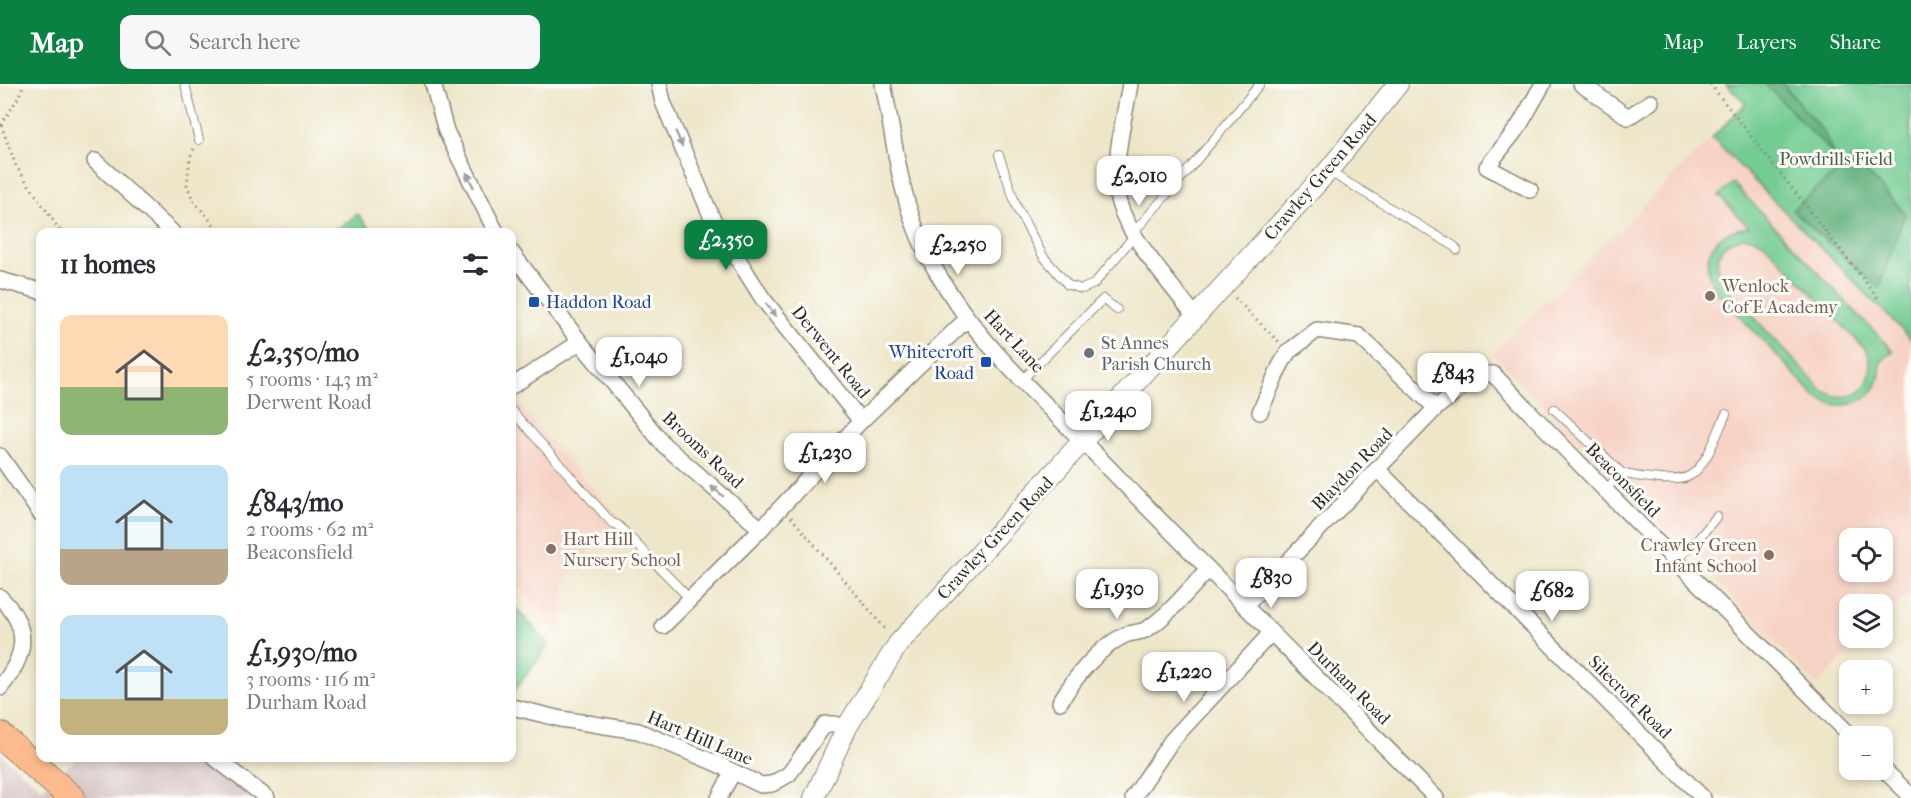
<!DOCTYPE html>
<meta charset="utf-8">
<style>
:root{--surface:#fff;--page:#f7f7f7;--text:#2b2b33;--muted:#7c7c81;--accent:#0b8043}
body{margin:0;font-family:"IM FELL French Canon",serif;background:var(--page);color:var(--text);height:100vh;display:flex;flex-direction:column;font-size:22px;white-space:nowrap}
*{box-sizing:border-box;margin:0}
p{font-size:20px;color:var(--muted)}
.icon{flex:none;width:33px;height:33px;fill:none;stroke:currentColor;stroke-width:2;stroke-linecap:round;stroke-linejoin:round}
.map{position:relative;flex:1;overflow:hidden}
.details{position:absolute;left:36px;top:144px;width:480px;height:534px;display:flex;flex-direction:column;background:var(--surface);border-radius:12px;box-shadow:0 3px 9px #0003}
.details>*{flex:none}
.tools{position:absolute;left:1839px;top:444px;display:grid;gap:12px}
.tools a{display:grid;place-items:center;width:54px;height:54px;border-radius:12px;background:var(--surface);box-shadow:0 3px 9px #0003;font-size:30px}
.price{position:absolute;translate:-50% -51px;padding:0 14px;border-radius:12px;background:#fff;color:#222;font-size:20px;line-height:39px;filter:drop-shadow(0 2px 3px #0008)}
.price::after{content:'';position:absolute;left:50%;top:36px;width:18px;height:14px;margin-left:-9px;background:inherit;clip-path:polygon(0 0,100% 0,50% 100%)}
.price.current{background:var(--accent);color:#fff}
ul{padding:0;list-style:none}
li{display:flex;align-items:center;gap:18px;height:150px;padding:0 24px}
li span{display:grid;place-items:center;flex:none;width:168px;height:120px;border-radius:12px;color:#555}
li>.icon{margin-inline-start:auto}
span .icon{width:72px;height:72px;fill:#fffc;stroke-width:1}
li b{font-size:26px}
h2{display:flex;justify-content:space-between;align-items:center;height:72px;padding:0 24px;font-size:26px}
header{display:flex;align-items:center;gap:36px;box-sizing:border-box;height:84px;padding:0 30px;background:var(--accent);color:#fff}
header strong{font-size:28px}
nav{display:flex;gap:33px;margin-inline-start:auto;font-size:21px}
.search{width:420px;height:54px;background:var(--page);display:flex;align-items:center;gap:15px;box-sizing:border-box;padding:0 21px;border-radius:12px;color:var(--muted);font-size:22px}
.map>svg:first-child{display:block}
</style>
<header>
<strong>Map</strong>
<div class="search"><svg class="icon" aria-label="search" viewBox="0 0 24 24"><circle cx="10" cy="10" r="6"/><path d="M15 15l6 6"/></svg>Search here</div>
<nav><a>Map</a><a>Layers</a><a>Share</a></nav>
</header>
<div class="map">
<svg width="1911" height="714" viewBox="0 0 1911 714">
<rect width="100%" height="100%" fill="#fdfcf7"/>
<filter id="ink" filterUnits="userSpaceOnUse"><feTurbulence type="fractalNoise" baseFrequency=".0167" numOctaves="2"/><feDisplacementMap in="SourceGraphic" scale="12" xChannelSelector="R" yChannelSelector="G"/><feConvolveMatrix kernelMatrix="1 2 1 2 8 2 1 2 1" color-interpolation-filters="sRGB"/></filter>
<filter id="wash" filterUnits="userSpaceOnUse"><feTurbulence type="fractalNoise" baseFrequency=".008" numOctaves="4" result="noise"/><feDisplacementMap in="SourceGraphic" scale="24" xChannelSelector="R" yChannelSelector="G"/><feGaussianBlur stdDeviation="1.35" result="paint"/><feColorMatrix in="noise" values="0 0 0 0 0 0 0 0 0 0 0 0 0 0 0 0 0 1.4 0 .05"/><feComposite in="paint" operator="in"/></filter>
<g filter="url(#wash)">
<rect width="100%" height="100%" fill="#eee6c9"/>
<g fill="#f6d2c4" fill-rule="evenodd">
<path d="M1712,54l199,201v253l-28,28 -1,-16h-32v34h15l-48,47 -325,-331zM1850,454h32v34h-32z"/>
<path d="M513,314l105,119 -54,63 1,65 -53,-65z"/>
</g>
<path fill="#d1bfbe" d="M0,670l42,35 36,-31h123l52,40h-253z"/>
<g fill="#73cc92" stroke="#4f7c5e" stroke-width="1.5" fill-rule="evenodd">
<path d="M1726,0h185v255l-199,-201 34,-35z"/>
<path d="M1733,99l160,168 -13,12c4,37 -36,53 -64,34l-99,-105c-21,-32 -5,-61 32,-65l-30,-31zM1745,153l9,1 10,5 103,108c14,33 -16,59 -46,38l-101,-108c-7,-23 -1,-40 25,-44z"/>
<path d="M358,130l14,18h-39z"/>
<path d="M512,520l37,41 -34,45 -3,-2z"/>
</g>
<g fill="#5eb07c" stroke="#446e54" stroke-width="1.5">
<path d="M1765,0h18l41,49 9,21z"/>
<path d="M1853,74l52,55 -26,75 -87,-78z"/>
</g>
</g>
<g filter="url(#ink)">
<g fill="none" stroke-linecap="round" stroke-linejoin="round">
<g stroke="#8c887a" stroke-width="10">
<g id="service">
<path d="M185,0l14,56"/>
<path d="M999,71l18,53 26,48 25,29 14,4 12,-5 40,-48"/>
<path d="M1328,87l126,75 3,4"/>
<path d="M1133,149l57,-65 70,-84"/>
<path d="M1022,296l81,-81 14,11"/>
<path d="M1554,325l68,64"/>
<path d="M512,327l100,112 6,2 73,75"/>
<path d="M1605,406l17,-17c12,4 24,4 37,6 10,0 23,2 32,-4 16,-10 27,-44 35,-61"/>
<path d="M1675,477l19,-17 23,-28"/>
</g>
</g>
<g stroke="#8c887a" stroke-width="18">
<g id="minor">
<path d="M433,0l13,47 50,101"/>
<path d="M659,0l4,18 49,116 51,81 98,122"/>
<path d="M883,0c12,57 16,113 42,166 42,86 116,148 181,215 109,112 220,222 330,333"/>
<path d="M1130,0c-6,36 -16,73 -13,109 3,35 56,94 78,123"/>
<path d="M1581,0l47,33 23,-15"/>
<path d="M95,77l77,71"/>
<path d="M1530,106l-43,-23 32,-41 24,-42"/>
<path d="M512,169l68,89 84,103 97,84"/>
<path d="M0,196l40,11"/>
<path d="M512,302l68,-44"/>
<path d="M1436,324l41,-34h16l112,116 246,246"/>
<path d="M0,372l40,57"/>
<path d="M1378,386l325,328"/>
<path d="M0,513c32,32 26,59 0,91"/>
<path d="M1245,522l191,-198 -77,-72 -42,-6 -29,22 -9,16 -19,44"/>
<path d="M663,542l98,-97 100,-108 106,-102"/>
<path d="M1060,618c15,-25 38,-54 65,-67 7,-3 16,-2 22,-6 22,-14 43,-41 61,-59"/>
<path d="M512,623l49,12 77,12 75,31 48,23 11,-1 17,-10 36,-50h9l13,3"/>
<path d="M215,674l52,40"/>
<path d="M1882,684l29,28"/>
<path d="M719,714l14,-26"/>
<path d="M1133,714l39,-58 99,-107"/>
</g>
</g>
<g stroke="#8c887a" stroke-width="22">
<path id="tertiary" d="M814,714l33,-71 51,-83 430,-473 70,-87"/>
</g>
<g stroke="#8c887a" stroke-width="28">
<path id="trunk" d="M0,651l72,63"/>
</g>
<g stroke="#8c887a" stroke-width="3" stroke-dasharray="1.5 4.5" stroke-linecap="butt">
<path d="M1710,0l168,214"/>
<path d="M1,41l15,41 45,66"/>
<path d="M1,41l17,-27 6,-14"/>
<path d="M194,65l-4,8 -3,28 6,15 27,32"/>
<path d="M1235,214l44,44"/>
<path d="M791,433l96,114"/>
</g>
<use href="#service" stroke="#fff" stroke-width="8"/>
<use href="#minor" stroke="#fff" stroke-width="15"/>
<use href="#tertiary" stroke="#fff" stroke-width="20"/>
<use href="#trunk" stroke="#fbbb8d" stroke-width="26"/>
</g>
<defs><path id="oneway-solid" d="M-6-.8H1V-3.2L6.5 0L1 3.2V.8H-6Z" transform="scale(1.5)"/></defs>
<g fill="#a0a0a0">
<use href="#oneway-solid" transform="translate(679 55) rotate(67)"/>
<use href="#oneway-solid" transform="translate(470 96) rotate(-116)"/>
<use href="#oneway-solid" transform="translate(771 226) rotate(51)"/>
<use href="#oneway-solid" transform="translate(717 407) rotate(-139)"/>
</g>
</g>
<g fill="#8d6e63" stroke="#fdfcf7" stroke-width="2">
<circle cx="1710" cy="212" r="6"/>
<circle cx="551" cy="465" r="6"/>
<circle cx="1769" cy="471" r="6"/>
</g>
<g fill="#1a4fb4" stroke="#fdfcf7" stroke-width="2">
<rect x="528" y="212" width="12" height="12" rx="3"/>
<rect x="980" y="272" width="12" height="12" rx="3"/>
</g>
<circle fill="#6b7280" stroke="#fdfcf7" stroke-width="2" cx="1089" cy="269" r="6"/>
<g text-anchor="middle" stroke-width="6" stroke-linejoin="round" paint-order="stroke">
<g font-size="18" fill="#44634f" stroke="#fdfcf7">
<text x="1836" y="81">Powdrills Field</text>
</g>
<g font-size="18" fill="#2b2b2b" stroke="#fdfcf7">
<text transform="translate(1320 93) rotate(-49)" y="6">Crawley Green Road</text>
<text transform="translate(1014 257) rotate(47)" y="6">Hart Lane</text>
<text transform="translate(831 268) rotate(51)" y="6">Derwent Road</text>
<text transform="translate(703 366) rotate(43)" y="6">Brooms Road</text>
<text transform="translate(1352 385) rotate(-46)" y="6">Blaydon Road</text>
<text transform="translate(1623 396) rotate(45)" y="6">Beaconsfield</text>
<text transform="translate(995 454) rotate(-47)" y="6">Crawley Green Road</text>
<text transform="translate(1349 599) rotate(45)" y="6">Durham Road</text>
<text transform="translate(1630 613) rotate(45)" y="6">Silecroft Road</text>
<text transform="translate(700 654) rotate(23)" y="6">Hart Hill Lane</text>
</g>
<g font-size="18" fill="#785e54" stroke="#fdfcf7" text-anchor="start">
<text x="1722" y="208">Wenlock<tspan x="1722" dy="21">CofE Academy</tspan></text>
<text x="563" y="461">Hart Hill<tspan x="563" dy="21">Nursery School</tspan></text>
<text x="1757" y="467" text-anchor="end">Crawley Green<tspan x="1757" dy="21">Infant School</tspan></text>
</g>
<g font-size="18" fill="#164399" stroke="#fdfcf7" text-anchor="start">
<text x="546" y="224">Haddon Road</text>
<text x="974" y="274" text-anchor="end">Whitecroft<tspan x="974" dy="21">Road</tspan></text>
</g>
<g font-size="18" fill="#5b616d" stroke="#fdfcf7" text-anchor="start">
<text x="1101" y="265">St Annes<tspan x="1101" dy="21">Parish Church</tspan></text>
</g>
</g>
</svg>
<div class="tools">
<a><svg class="icon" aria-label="locate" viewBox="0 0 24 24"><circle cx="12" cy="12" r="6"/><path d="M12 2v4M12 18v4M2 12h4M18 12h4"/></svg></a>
<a><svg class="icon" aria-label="layers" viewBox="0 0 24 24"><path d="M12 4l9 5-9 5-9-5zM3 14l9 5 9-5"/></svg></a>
<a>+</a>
<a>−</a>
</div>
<b class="price" style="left:1139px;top:123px">£2,010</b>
<b class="price current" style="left:726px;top:187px">£2,350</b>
<b class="price" style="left:958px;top:192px">£2,250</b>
<b class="price" style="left:639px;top:304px">£1,040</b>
<b class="price" style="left:1453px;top:320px">£843</b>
<b class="price" style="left:1108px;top:358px">£1,240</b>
<b class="price" style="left:825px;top:400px">£1,230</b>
<b class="price" style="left:1271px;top:525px">£830</b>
<b class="price" style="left:1117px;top:536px">£1,930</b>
<b class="price" style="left:1552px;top:538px">£682</b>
<b class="price" style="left:1184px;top:619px">£1,220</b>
<section class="details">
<h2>11 homes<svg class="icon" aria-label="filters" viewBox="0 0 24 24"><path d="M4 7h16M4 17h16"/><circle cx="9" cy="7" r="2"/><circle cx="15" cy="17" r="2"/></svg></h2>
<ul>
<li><span style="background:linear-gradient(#ffd9b3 60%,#8fb573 0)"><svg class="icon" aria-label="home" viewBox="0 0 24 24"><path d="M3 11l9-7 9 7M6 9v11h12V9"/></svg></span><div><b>£2,350/mo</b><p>5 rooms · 143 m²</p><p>Derwent Road</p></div></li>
<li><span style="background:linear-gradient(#bfe0f5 70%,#b9a48a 0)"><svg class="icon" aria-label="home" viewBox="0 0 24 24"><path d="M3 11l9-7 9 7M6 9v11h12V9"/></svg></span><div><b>£843/mo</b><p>2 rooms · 62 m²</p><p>Beaconsfield</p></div></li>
<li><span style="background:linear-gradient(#bfe0f5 70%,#c2b280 0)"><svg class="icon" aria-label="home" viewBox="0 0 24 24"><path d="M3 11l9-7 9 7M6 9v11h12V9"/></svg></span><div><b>£1,930/mo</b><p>3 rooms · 116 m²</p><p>Durham Road</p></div></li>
</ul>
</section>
</div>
